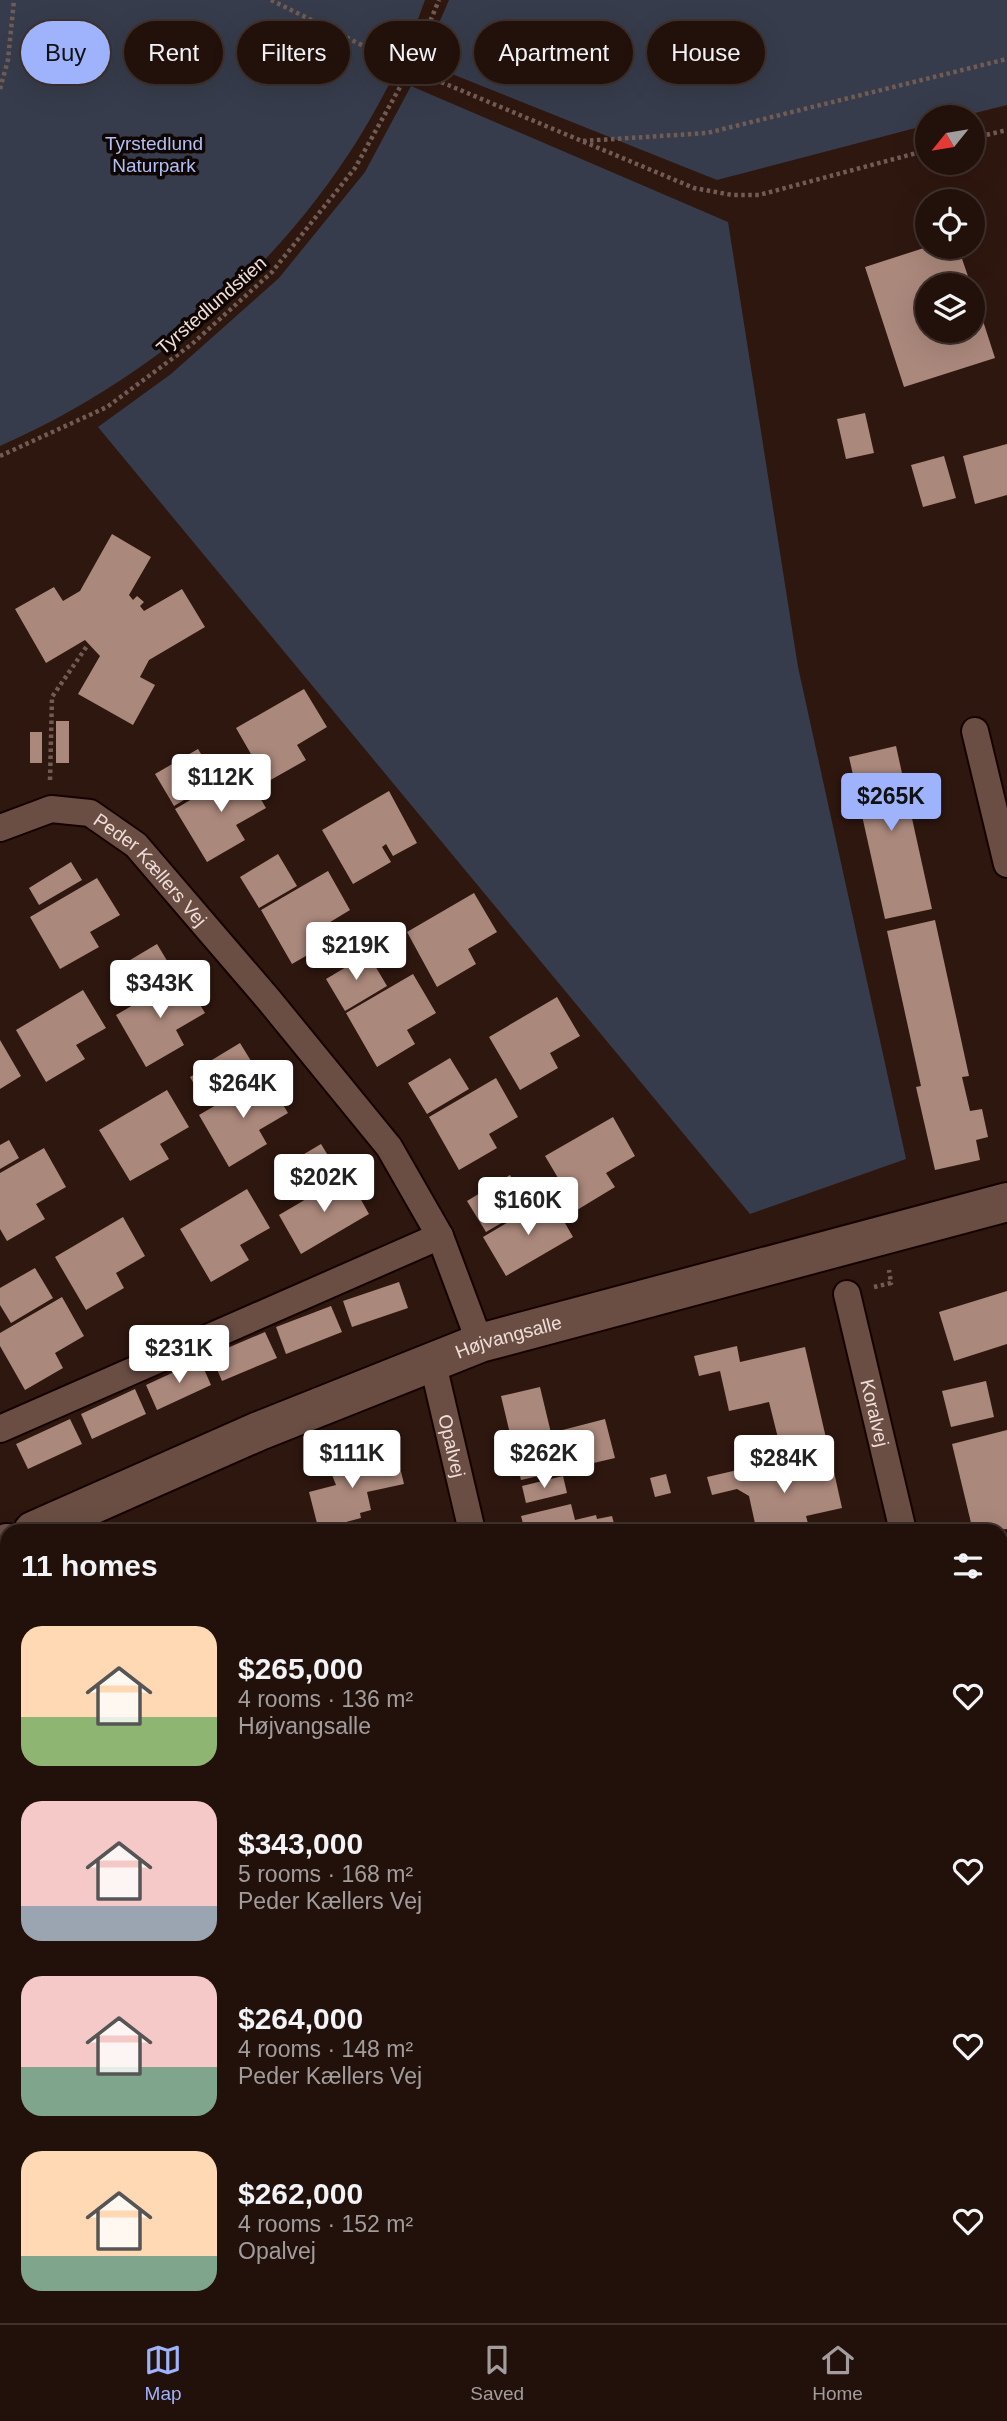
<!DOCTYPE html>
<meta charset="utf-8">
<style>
:root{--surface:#22110b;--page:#2e1f19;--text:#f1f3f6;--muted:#a29d9d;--line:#3f312c;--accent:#9fb3fd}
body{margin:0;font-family:Helvetica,sans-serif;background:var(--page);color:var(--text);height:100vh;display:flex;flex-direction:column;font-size:26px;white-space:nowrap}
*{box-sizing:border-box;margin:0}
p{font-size:23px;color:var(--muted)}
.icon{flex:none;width:38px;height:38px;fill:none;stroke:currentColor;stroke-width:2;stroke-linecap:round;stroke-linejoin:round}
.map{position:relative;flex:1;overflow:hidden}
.drawer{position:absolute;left:0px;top:1524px;width:1008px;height:800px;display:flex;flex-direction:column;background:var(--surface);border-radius:21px 21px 0 0;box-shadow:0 7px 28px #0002,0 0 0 2px var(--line)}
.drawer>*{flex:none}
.banner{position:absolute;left:21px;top:21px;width:966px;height:63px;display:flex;gap:14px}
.needle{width:46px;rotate:240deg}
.fabs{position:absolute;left:915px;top:105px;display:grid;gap:14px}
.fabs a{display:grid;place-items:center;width:70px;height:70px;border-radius:50%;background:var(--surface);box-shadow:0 7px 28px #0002,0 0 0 2px var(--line);font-size:35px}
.price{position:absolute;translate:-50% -60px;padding:0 16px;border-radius:7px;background:#fff;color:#222;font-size:23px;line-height:46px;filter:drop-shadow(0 2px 4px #0008)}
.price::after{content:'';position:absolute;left:50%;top:42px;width:21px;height:16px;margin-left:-10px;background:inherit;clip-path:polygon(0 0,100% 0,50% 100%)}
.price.selected{background:var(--accent);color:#111}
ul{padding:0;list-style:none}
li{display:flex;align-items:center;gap:21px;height:175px;padding:0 21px}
li span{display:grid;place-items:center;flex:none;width:196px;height:140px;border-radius:21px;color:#555}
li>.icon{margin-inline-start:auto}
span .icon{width:84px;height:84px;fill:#fffc;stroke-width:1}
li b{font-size:30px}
h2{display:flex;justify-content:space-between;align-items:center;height:84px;padding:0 21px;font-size:30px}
.tag{padding:0 24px;border-radius:32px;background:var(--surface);box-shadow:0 7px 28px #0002,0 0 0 2px var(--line);font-size:24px;line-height:63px}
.tag.selected{background:var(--accent);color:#111}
.menu{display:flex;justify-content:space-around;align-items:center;height:98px;border-top:2px solid var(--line);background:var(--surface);font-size:19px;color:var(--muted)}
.menu a{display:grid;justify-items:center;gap:4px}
.menu .selected{color:var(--accent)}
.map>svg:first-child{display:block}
</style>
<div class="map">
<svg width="1007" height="2323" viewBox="0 0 1007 2323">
<rect width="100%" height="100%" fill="#2e170f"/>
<g fill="#373c4c">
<path d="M0,0h425c-70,200 -232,361 -425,446z"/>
<path d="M449,0h558v105l-48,12h-31l-1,8 -210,55 -295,-118z"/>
<path d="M411,86l317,136 70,445 108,492 -156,55 -652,-787 73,-53 108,-96 86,-106z"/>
</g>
<g fill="#ab887c">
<path d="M927,247h31l13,38h-43v46h45l1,-38 21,65 -91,29 -39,-120z"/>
<path d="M865,413l9,40 -28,6 -9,-40z"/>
<path d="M1007,444v51l-32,9 -12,-48z"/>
<path d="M944,456l12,42 -33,9 -12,-42z"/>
<path d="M112,534l39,23 -22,38 4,5 4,-4 7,6 -4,4 4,5 38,-22 23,38 -56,33 -9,17 15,8 -22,40 -55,-31 22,-38 -15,-16 -39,23 -31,-54 39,-22 9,14 17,-10z"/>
<path d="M304,689l23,38 -30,18 9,15 -39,22 -31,-54z"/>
<rect x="56" y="721" width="13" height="42"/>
<rect x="30" y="732" width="12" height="31"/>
<path d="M896,746l36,163 -47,10 -36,-162z"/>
<path d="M198,749l19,31 -43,26 -19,-32z"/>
<path d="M243,769l23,39 -30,17 9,15 -38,22 -32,-53z"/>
<path d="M389,791l28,52 -24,13 -7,-12 -4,3 9,15 -38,22 -31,-54z"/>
<path d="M278,854l19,32 -38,22 -19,-31z"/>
<path d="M71,862l11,18 -43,25 -10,-17z"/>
<path d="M328,871l22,39 -28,17 8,15 -38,22 -31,-54z"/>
<path d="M97,878l23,37 -30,17 9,15 -39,22 -30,-52z"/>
<path d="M474,893l23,39 -29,17 8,15 -39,23 -30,-55z"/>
<path d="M935,920l34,156 -7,1 8,34 12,-2 6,28 -12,3 4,20 -45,10 -19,-83 5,-1 -34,-155z"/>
<path d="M157,944l18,30 -42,26 -18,-31z"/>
<path d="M368,954l19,32 -42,25 -19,-32z"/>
<path d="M413,974l23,39 -29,17 8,14 -38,23 -31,-54z"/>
<path d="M183,976l22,37 -29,17 8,15 -38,22 -30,-52z"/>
<path d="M83,990l23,38 -30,17 9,14 -39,23 -30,-52z"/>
<path d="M557,997l23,39 -30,17 8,15 -38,22 -31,-53z"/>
<path d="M0,1040l21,36 -21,13z"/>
<path d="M240,1043l19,31 -54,29 -15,-26 9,-5 -2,-3z"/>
<path d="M450,1058l19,31 -42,25 -19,-31z"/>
<path d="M266,1076l22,37 -29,17 8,14 -38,23 -30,-52z"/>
<path d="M496,1078l22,39 -29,17 8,14 -38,22 -30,-53z"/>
<path d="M167,1090l22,37 -29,17 9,15 -39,22 -31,-51z"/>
<path d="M613,1117l22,39 -29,17 9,14 -38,23 -32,-54z"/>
<path d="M9,1140l10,18 -19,11v-24z"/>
<path d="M321,1144l19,31 -42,25 -19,-31z"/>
<path d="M44,1148l22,39 -30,17 9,15 -38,22 -7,-12v-56z"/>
<path d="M347,1175l22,39 -68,40 -22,-39z"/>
<path d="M510,1175l19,32 -43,25 -19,-31z"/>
<path d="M247,1189l23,39 -30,17 9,15 -38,22 -31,-53z"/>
<path d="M550,1197l23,40 -67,39 -23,-39z"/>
<path d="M123,1217l22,39 -29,17 8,15 -38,22 -31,-53z"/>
<path d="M35,1268l18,30 -42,25 -11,-18v-17z"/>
<path d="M399,1282l9,26 -56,19 -9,-26z"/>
<path d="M1007,1291v53l-53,17 -15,-49z"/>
<path d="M62,1297l22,39 -29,17 8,15 -38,22 -25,-44v-13z"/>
<path d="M331,1306l11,26 -56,22 -10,-27z"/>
<path d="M265,1332l12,26 -55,23 -11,-26z"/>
<path d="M737,1346l3,16 65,-15 24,104 -45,11 -15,-60 -40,9 -9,-40 -21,5 -5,-20z"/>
<path d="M200,1360l11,25 -54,25 -11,-25z"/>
<path d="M986,1381l8,36 -43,10 -9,-36z"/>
<path d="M540,1387l11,46 54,-14 10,39 -94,22 -20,-84z"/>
<path d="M135,1389l11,25 -54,25 -11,-25z"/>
<path d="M70,1419l12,25 -54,25 -12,-25z"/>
<path d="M1007,1430v99l-34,2 -21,-87z"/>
<path d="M397,1455l7,29 -37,8 4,18 -11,3 1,5 -15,4 3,9h-30l-10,-39 27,-7 -10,-25 33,-4 2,8z"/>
<path d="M832,1463l10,45 -36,8 4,15h-37l-2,-7 -15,4 -7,-32 -12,-7 -25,6 -5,-18 48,-11 4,14z"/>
<path d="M666,1474l5,19 -16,4 -5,-19z"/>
<path d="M563,1476l4,17 -41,10 -4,-17z"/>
<path d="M571,1504l4,16 21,-5 1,4 15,-3 4,15h-91l-4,-15z"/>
<path d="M1007,1545v95h-1l-5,-13v-80z"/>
<path d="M7,1698v44h-1l-6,-24v-19z"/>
<path d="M7,1931v33l-5,1 5,19v32l-7,1v-84z"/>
<path d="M6,2168l1,58h-1l-6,-27v-30z"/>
<path d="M4,2229l3,45 -7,1v-45z"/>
<path d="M1007,2273v50h-74l-2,-6h70v-43z"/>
<path d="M339,2317h52l1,6h-74z"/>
<path d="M418,2317h98v1l-20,5h-77z"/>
<path d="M792,2317h31l1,6h-31z"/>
</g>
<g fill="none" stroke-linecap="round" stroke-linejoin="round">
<g stroke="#150300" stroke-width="30">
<g id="street">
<path d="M975,731l32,133"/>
<path id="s1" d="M0,828l51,-19 39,4 46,32 133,155 120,147 51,89 40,107"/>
<path id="s2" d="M847,1294l56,237"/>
<path id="s3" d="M432,1360l40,171"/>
<path d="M0,1429l440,-193"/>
<path d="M0,1858l7,-2"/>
<path d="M1001,1949l6,25"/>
<path d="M638,2317l3,6"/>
<path d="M72,2323l24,-6"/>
</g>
</g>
<g stroke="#150300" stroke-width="42">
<g id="secondary">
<path id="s4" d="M33,1531l226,-100 221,-88 527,-141"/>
<path d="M0,1546l7,-3"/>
</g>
</g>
<g stroke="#715c55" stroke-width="4.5" stroke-dasharray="3.5 3.5" stroke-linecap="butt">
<path d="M271,0l139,69 284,119 38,7h27l169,-45"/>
<path d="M0,89l8,-29 6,-60"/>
<path d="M973,138l34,-8"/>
<path d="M583,141l124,-8 300,-74"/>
<path d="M0,456l107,-49 85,-63 80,-72 83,-104 55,-99 29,-69"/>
<path d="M50,780l2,-83 35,-51"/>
<path d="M874,1287l17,-4 -2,-13"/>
</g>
<use href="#street" stroke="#6a4e44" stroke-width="26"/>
<use href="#secondary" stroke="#6a4e44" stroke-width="38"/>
</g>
<g text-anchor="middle" stroke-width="7" stroke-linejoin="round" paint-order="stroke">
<g font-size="19" fill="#b0c0f5" stroke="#0f0604">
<text x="154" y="150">Tyrstedlund<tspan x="154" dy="22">Naturpark</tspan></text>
</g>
<g font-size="19" fill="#efded8" stroke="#0f0604">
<text transform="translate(211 305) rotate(-41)" y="7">Tyrstedlundstien</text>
<text dy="7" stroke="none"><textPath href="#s1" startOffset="177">Peder Kællers Vej</textPath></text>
<text dy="7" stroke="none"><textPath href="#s4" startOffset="514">Højvangsalle</textPath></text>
<text dy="7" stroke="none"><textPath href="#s2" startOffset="122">Koralvej</textPath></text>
<text dy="7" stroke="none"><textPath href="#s3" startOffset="88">Opalvej</textPath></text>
</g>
</g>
</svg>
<div class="fabs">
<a><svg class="needle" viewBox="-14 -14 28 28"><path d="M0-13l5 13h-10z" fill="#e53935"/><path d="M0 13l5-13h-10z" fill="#a29d9d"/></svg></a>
<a><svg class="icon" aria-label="locate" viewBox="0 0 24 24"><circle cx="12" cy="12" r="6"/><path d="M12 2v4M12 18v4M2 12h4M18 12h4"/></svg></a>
<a><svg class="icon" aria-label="layers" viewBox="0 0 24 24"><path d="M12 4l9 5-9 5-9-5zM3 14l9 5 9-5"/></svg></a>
</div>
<b class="price" style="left:221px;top:814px">$112K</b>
<b class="price selected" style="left:891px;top:833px">$265K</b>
<b class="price" style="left:356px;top:982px">$219K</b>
<b class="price" style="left:160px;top:1020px">$343K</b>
<b class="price" style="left:243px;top:1120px">$264K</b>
<b class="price" style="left:324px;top:1214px">$202K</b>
<b class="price" style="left:528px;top:1237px">$160K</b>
<b class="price" style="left:179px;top:1385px">$231K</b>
<b class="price" style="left:352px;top:1490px">$111K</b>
<b class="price" style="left:544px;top:1490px">$262K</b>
<b class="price" style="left:784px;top:1495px">$284K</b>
<div class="banner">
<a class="tag selected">Buy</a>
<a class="tag">Rent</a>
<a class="tag">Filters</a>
<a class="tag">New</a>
<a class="tag">Apartment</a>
<a class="tag">House</a>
</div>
<section class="drawer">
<h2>11 homes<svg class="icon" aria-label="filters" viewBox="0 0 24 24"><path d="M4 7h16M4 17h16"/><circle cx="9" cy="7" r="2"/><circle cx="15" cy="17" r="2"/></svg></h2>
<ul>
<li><span style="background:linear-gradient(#ffd9b3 65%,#8fb573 0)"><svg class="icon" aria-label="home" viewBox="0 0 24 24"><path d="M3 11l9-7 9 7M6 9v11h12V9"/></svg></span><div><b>$265,000</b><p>4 rooms · 136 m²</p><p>Højvangsalle</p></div><svg class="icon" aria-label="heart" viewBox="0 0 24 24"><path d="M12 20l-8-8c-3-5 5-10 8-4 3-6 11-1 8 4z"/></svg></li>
<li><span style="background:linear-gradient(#f6c9c9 75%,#9aa5b1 0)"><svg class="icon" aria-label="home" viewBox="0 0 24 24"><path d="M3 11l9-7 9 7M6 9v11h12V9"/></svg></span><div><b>$343,000</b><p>5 rooms · 168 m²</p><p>Peder Kællers Vej</p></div><svg class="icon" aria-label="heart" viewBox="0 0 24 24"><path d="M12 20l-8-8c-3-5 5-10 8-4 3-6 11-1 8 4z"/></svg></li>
<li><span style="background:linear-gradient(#f6c9c9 65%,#7fa58c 0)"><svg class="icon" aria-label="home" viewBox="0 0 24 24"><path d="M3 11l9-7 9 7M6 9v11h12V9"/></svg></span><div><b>$264,000</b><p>4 rooms · 148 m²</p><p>Peder Kællers Vej</p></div><svg class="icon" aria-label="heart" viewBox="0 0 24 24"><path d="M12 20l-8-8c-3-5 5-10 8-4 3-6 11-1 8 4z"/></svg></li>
<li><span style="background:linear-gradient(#ffd9b3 75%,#7fa58c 0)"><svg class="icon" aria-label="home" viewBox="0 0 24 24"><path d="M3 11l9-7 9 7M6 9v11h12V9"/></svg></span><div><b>$262,000</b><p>4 rooms · 152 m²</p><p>Opalvej</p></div><svg class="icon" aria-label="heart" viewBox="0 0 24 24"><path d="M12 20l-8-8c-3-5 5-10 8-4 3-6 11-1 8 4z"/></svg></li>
</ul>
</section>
</div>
<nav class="menu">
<a class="selected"><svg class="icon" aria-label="map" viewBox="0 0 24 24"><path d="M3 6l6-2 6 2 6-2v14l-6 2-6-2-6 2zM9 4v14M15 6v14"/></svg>Map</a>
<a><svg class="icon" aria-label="saved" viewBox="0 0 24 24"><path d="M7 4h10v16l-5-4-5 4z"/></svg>Saved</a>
<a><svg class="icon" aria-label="home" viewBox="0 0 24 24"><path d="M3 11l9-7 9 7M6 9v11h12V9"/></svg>Home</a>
</nav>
